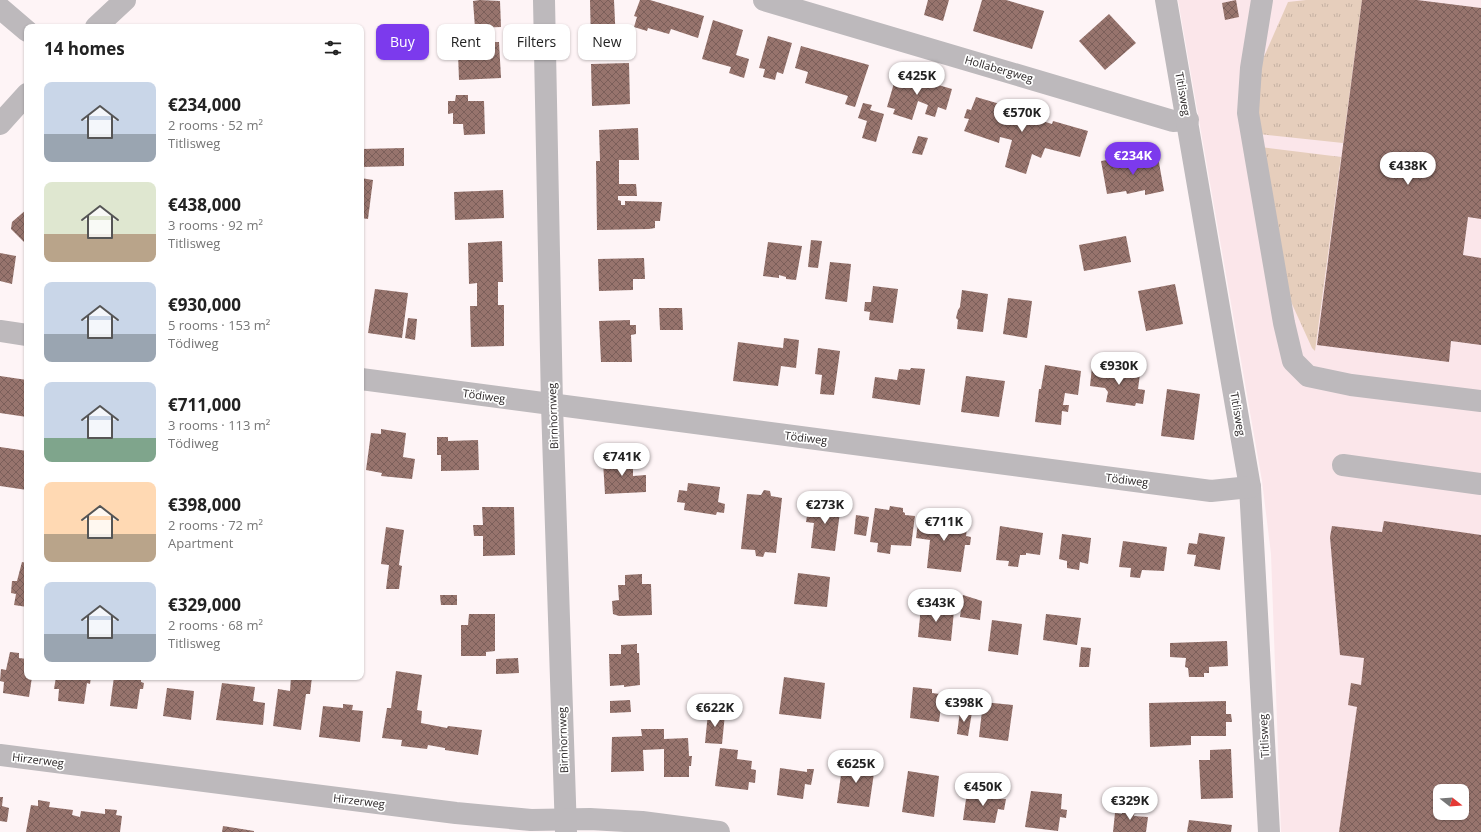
<!DOCTYPE html>
<meta charset="utf-8">
<style>
:root{--surface:#fff;--page:#f2f2f2;--text:#222;--muted:#767676;--accent:#7c3aed}
body{margin:0;font-family:"Open Sans",sans-serif;background:var(--page);color:var(--text);height:100vh;display:flex;flex-direction:column;font-size:15px;white-space:nowrap}
*{box-sizing:border-box;margin:0}
p{font-size:13px;color:var(--muted)}
.icon{flex:none;width:22px;height:22px;fill:none;stroke:currentColor;stroke-width:2;stroke-linecap:round;stroke-linejoin:round}
.map{position:relative;flex:1;overflow:hidden}
.drawer{position:absolute;left:24px;top:24px;width:340px;height:656px;display:flex;flex-direction:column;background:var(--surface);border-radius:8px;box-shadow:0 1px 3px #0004}
.drawer>*{flex:none}
.banner{position:absolute;left:376px;top:24px;width:380px;height:36px;display:flex;gap:8px}
.needle{width:26px;rotate:107deg}
.tools{position:absolute;left:1433px;top:784px;display:grid;gap:8px}
.tools a{display:grid;place-items:center;width:36px;height:36px;border-radius:8px;background:var(--surface);box-shadow:0 1px 3px #0004;font-size:20px}
.price{position:absolute;translate:-50% -34px;padding:0 9px;border-radius:14px;background:#fff;color:#222;font-size:13px;line-height:26px;filter:drop-shadow(0 1px 2px #0008)}
.price::after{content:'';position:absolute;left:50%;top:24px;width:12px;height:9px;margin-left:-6px;background:inherit;clip-path:polygon(0 0,100% 0,50% 100%)}
.price.active{background:var(--accent);color:#fff}
ul{padding:0;list-style:none}
li{display:flex;align-items:center;gap:12px;height:100px;padding:0 20px}
li span{display:grid;place-items:center;flex:none;width:112px;height:80px;border-radius:8px;color:#555}
li>.icon{margin-inline-start:auto}
span .icon{width:48px;height:48px;fill:#fffc;stroke-width:1}
li b{font-size:17px}
h2{display:flex;justify-content:space-between;align-items:center;height:48px;padding:0 20px;font-size:17px}
.chip{padding:0 14px;border-radius:8px;background:var(--surface);box-shadow:0 1px 3px #0004;font-size:14px;line-height:36px}
.chip.active{background:var(--accent);color:#fff}
.map>svg:first-child{display:block}
</style>
<div class="map">
<svg width="1481" height="832" viewBox="0 0 1481 832">
<defs>
<pattern id="grass-tufts" width="24" height="20" patternUnits="userSpaceOnUse"><rect width="24" height="20" fill="#e6cebc"/><path d="M3 7l-1-3M5 7V3M7 7l1-3M15 17l-1-3M17 17v-4M19 17l1-3" fill="none" stroke="#c5b1a2"/></pattern>
<pattern id="building-cross-hatch" width="8" height="8" patternUnits="userSpaceOnUse"><rect width="8" height="8" fill="#97746d"/><path d="M0 0l8 8M0 8l8-8" fill="none" stroke="#7b5f5a"/></pattern>
</defs>
<rect width="100%" height="100%" fill="#fef4f6"/>
<path fill="#fbe6ea" fill-rule="evenodd" d="M1178,0h303v832h-200l-10,-278 -9,-73zM1440,791h22v22h-22z"/>
<g fill="url(#grass-tufts)">
<path d="M1306,0h56l-19,143 -84,-9v-66l29,-66z"/>
<path d="M1261,147l80,10 -26,194 -3,-3 -25,-55z"/>
</g>
<g fill="url(#building-cross-hatch)" fill-rule="evenodd">
<path d="M480,0l20,1 1,26 -26,1 -2,-27z"/>
<path d="M590,0h24l2,43 -25,1z"/>
<path d="M640,0h10l54,16 -6,22 -27,-9 -2,5 -21,-6 -1,3 -13,-4 3,-10 -3,-1z"/>
<path d="M928,0h21l-6,21 -19,-6z"/>
<path d="M982,0h24l38,11 -12,38 -59,-18z"/>
<path d="M1236,0l3,17 -14,3 -3,-17z"/>
<path d="M1362,0h55l64,8v211l-13,-2 -5,38 18,3v87l-30,-4 -2,21 -132,-17z"/>
<path d="M1109,14l27,29 -31,27 -26,-29z"/>
<path d="M713,20l30,10 -7,25 13,4 -5,19 -15,-5 2,-6 -29,-8z"/>
<path d="M768,36l24,7 -9,31 -6,-2 -2,8 -12,-3 2,-8 -6,-1z"/>
<path d="M477,42h22l2,36 -42,2 -1,-27 20,-1z"/>
<path d="M801,46l68,19 -14,42 -10,-3 3,-8 -43,-13 3,-11 -13,-4z"/>
<path d="M629,63l1,41 -38,2 -1,-42z"/>
<path d="M897,73l55,16 -6,21 -8,-3 -3,10 -10,-3 3,-9 -10,-4 -6,19 -19,-6 2,-5 -8,-2z"/>
<path d="M456,95h12v6h16l1,33 -21,1 -1,-11h-10v-11l-5,1v-13h7z"/>
<path d="M976,97l41,12 -3,14 4,1 2,-10 32,10 1,-3 35,10 -8,26 -35,-9 -4,10 -9,-4 -6,20 -21,-7 7,-27 -12,-3 -1,6 -35,-12 5,-12 -5,-1 3,-9 4,1z"/>
<path d="M863,103l9,2 -2,5 14,4 -8,28 -14,-4 5,-17 -9,-3z"/>
<path d="M638,128l1,32h-20v24h17l1,12h-19v4l3,1v4h4v-4l37,1 -2,19h-5v7l-6,1 -52,1 -1,-69h4l-1,-31z"/>
<path d="M918,136l10,2 -6,17 -10,-2z"/>
<path d="M404,148v18l-43,1v-18z"/>
<path d="M1158,157l6,34 -19,4v-5l-18,4 -1,-3 -19,3 -6,-33 19,-3 1,3 17,-3 1,3z"/>
<path d="M361,178l12,2 -5,39 -7,-1z"/>
<path d="M503,190l1,28 -49,2 -1,-28z"/>
<path d="M27,209v32l-2,2 -14,-14 1,-7z"/>
<path d="M1126,236l5,26 -47,9 -5,-26z"/>
<path d="M811,240l11,1 -4,27 -10,-1z"/>
<path d="M502,241l1,41h-5v23h6v41l-33,1 -1,-41h7v-23l-8,1 -1,-41z"/>
<path d="M768,242l34,4 -6,34 -10,-1v-2l-7,-2v3l-16,-2z"/>
<path d="M0,253l16,3 -4,28 -12,-3z"/>
<path d="M644,258l1,21h-12v11l-34,1 -1,-32z"/>
<path d="M830,262l21,2 -4,38 -22,-3z"/>
<path d="M1175,284l8,40 -37,7 -8,-40z"/>
<path d="M873,286l25,3 -5,34 -24,-3 1,-8 -6,-1 1,-9h6z"/>
<path d="M375,289l33,4 -6,45 -34,-5z"/>
<path d="M962,290l26,4 -5,38 -26,-3 1,-9 -2,-2 2,-8 2,-3z"/>
<path d="M1008,298l24,3 -5,37 -24,-4z"/>
<path d="M659,308h23l1,22h-23z"/>
<path d="M408,318l9,1 -2,21 -10,-2z"/>
<path d="M630,320v5h6v9l-5,1 1,27h-31l-2,-41z"/>
<path d="M784,338l15,2 -3,28 -15,-2 -3,20 -45,-5 5,-39 45,6z"/>
<path d="M818,348l22,3 -6,44 -14,-1 2,-19 -7,-1z"/>
<path d="M1045,365l36,6 -3,24 -13,-2 -2,12h6l-1,7 -6,-1 -1,14 -26,-3 4,-33h2z"/>
<path d="M1092,367l48,7 -2,15 7,1 -2,14 -7,-1 -1,3 -29,-4 2,-10 -3,-4 -15,-2z"/>
<path d="M911,368l14,1 -5,36 -48,-7 3,-21 22,3 2,-11 11,1z"/>
<path d="M0,376l27,4v37l-27,-4z"/>
<path d="M966,376l39,5 -6,36 -38,-5z"/>
<path d="M1167,389l33,5 -6,46 -33,-4z"/>
<path d="M381,429l25,4 -3,24 12,2 -3,20 -31,-3 1,-3 -16,-3 5,-37 10,1z"/>
<path d="M437,437h11v4l30,-1 1,30 -38,1v-16h-4z"/>
<path d="M0,447l27,4v39l-27,-4z"/>
<path d="M607,455h17l1,6h8v15l13,-1v17l-41,2 -2,-32h4z"/>
<path d="M688,483l32,4 -2,15 7,2 -1,9 -7,-1 -1,3 -32,-5 1,-7 -8,-1 2,-12 8,1z"/>
<path d="M764,490l6,1 1,5 11,2 -6,55 -11,-1 -2,5 -7,-1 -1,-6 -14,-1 6,-55 14,1z"/>
<path d="M817,501l24,3 -6,47 -24,-3 3,-25 -8,-1 2,-12 8,2z"/>
<path d="M890,506l13,2v4l2,1v2l10,1 -4,30 -20,-1 -1,9 -13,-2 1,-9 -8,-1 5,-34 14,2z"/>
<path d="M482,507h32l1,48 -32,1v-20h-9l-1,-11h10z"/>
<path d="M856,515l13,2 -3,19 -12,-2z"/>
<path d="M919,516l14,2 1,-2 34,5 -2,15 5,1 -1,8h-5l-4,27 -34,-4 3,-28 -14,-2z"/>
<path d="M1384,521l97,14v297h-142l18,-125 -9,-2 3,-22 10,2 3,-27 -24,-3 -10,-118 2,-11 50,6zM1440,791h22v22h-22z"/>
<path d="M1000,526l43,7 -3,22 -14,-2v2h-6l-2,12 -10,-1 1,-5 -13,-1z"/>
<path d="M386,527l18,3 -5,35 3,1 -3,23h-13l3,-24 -8,-1z"/>
<path d="M1199,533l26,4 -5,33 -26,-4 2,-11 -9,-1 2,-11 8,1z"/>
<path d="M1062,534l29,4 -3,26 -8,-2 -1,8 -12,-2v-7l-8,-2z"/>
<path d="M1123,541l44,6 -3,24 -22,-1 -2,8 -10,-1 1,-9 -12,-1z"/>
<path d="M22,562l5,1v44l-13,-2 2,-11 -5,-1 1,-12h5z"/>
<path d="M798,573l32,4 -3,30 -33,-3z"/>
<path d="M642,574v10h9l1,31 -33,1 -6,-2 -1,-13 7,-1 -1,-15h7v-10z"/>
<path d="M440,595h17v10h-16z"/>
<path d="M963,595l19,6 -2,19 -20,-3z"/>
<path d="M932,605l7,1 1,3 14,2 -3,30 -33,-4 3,-30h9z"/>
<path d="M469,614h26v37l-9,1v4h-25v-31h7z"/>
<path d="M1046,614l35,4 -4,27 -34,-5z"/>
<path d="M992,620l30,4 -4,31 -30,-4z"/>
<path d="M1227,641l1,25 -19,1v6h-5v4h-15l-1,-9 -3,-1 1,-9 -16,-1v-14z"/>
<path d="M637,644v9h2l1,32 -16,2v-2l-14,1 -1,-32h12v-9z"/>
<path d="M1081,647l10,1 -2,19h-10z"/>
<path d="M10,652l9,1v5l8,1v18h5l-3,20 -26,-4 1,-11 -4,-1 1,-12 5,1z"/>
<path d="M518,658l1,15 -23,1v-15z"/>
<path d="M396,671l26,4 -5,35 5,1 -1,12 26,5 1,-2 34,4 -4,25 -33,-5v-2l-17,-3 -1,4 -26,-3 1,-6 -20,-2 5,-30h4z"/>
<path d="M56,677h35l-1,7 -3,-1 -3,21 -26,-3 1,-12h-5z"/>
<path d="M114,677h27v5l3,1 -1,6h-3l-3,20 -27,-3z"/>
<path d="M291,677h21l-2,17h-4l-5,36 -28,-4 5,-37 12,2z"/>
<path d="M784,677l41,6 -4,36 -42,-5z"/>
<path d="M222,683l33,4 -2,14 12,2 -2,22 -47,-5z"/>
<path d="M913,687l19,2v4l8,1 3,-3 -4,31 -29,-4z"/>
<path d="M167,688l27,3 -3,29 -28,-4z"/>
<path d="M630,700l1,12 -21,1v-12z"/>
<path d="M1226,701v13h5l1,8h-6v14h-35v9l-41,2 -1,-44z"/>
<path d="M983,702l30,3 -5,36 -29,-4z"/>
<path d="M343,704l10,1 -1,5 11,1 -3,31 -41,-5 4,-31 20,2z"/>
<path d="M960,711l12,1 -4,24 -11,-2z"/>
<path d="M708,713l17,1 -3,30 -17,-1z"/>
<path d="M641,729h23v10l24,-1 1,18h3l-1,10h-2v11h-25v-28l-21,1 1,21 -33,1 1,-35 30,-1z"/>
<path d="M720,748l18,2 -1,9 15,2 -1,8 5,1 -1,13 -6,-1 -1,8 -33,-4z"/>
<path d="M1231,749l2,49 -32,1 -2,-39h11v-10z"/>
<path d="M851,758l18,3 -2,11 7,1 -5,34 -32,-4 5,-35 7,1z"/>
<path d="M780,768l27,4v-3h7l-3,16 -6,-1 -2,15 -26,-4z"/>
<path d="M908,771l31,5 -5,41 -32,-5z"/>
<path d="M1031,791l31,3 -1,15 6,1 -1,8 -6,-1 -2,14 -33,-4z"/>
<path d="M967,792l33,4 -1,3h7l-2,11 -6,-1 -3,14 -32,-3z"/>
<path d="M0,797h3l-1,9 7,2 -2,14 -7,-1z"/>
<path d="M38,800l12,2 -1,5 24,3 -1,5 8,2 1,-6 24,3v-5l12,1 -1,5 6,1 -2,16h-94l5,-27 7,1z"/>
<path d="M1123,805l12,2 -1,9 14,1 -2,15h-33l2,-19 7,1z"/>
<path d="M1189,820l43,5 -1,7h-44z"/>
<path d="M223,826l31,5v1h-32z"/>
</g>
<g fill="none" stroke-linecap="round" stroke-linejoin="round">
<g stroke="#bdb9bc" stroke-width="22">
<path d="M544,0l8,405 14,427"/>
<path d="M764,0l409,121 15,-1"/>
<path d="M1166,0l84,487 19,345"/>
<path d="M1262,0l-11,68 -3,45 36,210 9,38 15,15 43,9 130,16"/>
<path d="M0,8l27,23"/>
<path d="M96,27l29,-27"/>
<path d="M0,124l27,-30"/>
<path d="M0,331l27,4"/>
<path d="M361,379l850,112 39,-4"/>
<path d="M1343,465l138,19"/>
<path d="M0,755l456,58 75,7 59,-1 52,3 77,10"/>
</g>
</g>
<g text-anchor="middle" stroke-width="3.5" stroke-linejoin="round" paint-order="stroke">
<g font-size="11" fill="#2b2627" stroke="#fff">
<text transform="translate(999 69) rotate(16)" y="4">Hollabergweg</text>
<text transform="translate(1183 94) rotate(80)" y="4">Titlisweg</text>
<text transform="translate(484 396) rotate(8)" y="4">Tödiweg</text>
<text transform="translate(1238 414) rotate(80)" y="4">Titlisweg</text>
<text transform="translate(553 416) rotate(-92)" y="4">Birnhornweg</text>
<text transform="translate(806 438) rotate(7)" y="4">Tödiweg</text>
<text transform="translate(1127 480) rotate(7)" y="4">Tödiweg</text>
<text transform="translate(1264 736) rotate(-93)" y="4">Titlisweg</text>
<text transform="translate(563 740) rotate(-92)" y="4">Birnhornweg</text>
<text transform="translate(38 760) rotate(7)" y="4">Hirzerweg</text>
<text transform="translate(359 801) rotate(7)" y="4">Hirzerweg</text>
</g>
</g>
</svg>
<div class="tools">
<a><svg class="needle" viewBox="-14 -14 28 28"><path d="M0-13l5 13h-10z" fill="#e53935"/><path d="M0 13l5-13h-10z" fill="#767676"/></svg></a>
</div>
<b class="price" style="left:917px;top:96px">€425K</b>
<b class="price" style="left:1022px;top:133px">€570K</b>
<b class="price active" style="left:1133px;top:176px">€234K</b>
<b class="price" style="left:1408px;top:186px">€438K</b>
<b class="price" style="left:1119px;top:386px">€930K</b>
<b class="price" style="left:622px;top:477px">€741K</b>
<b class="price" style="left:825px;top:525px">€273K</b>
<b class="price" style="left:944px;top:542px">€711K</b>
<b class="price" style="left:936px;top:623px">€343K</b>
<b class="price" style="left:964px;top:723px">€398K</b>
<b class="price" style="left:715px;top:728px">€622K</b>
<b class="price" style="left:856px;top:784px">€625K</b>
<b class="price" style="left:983px;top:807px">€450K</b>
<b class="price" style="left:1130px;top:821px">€329K</b>
<div class="banner">
<a class="chip active">Buy</a>
<a class="chip">Rent</a>
<a class="chip">Filters</a>
<a class="chip">New</a>
</div>
<section class="drawer">
<h2>14 homes<svg class="icon" aria-label="filters" viewBox="0 0 24 24"><path d="M4 7h16M4 17h16"/><circle cx="9" cy="7" r="2"/><circle cx="15" cy="17" r="2"/></svg></h2>
<ul>
<li><span style="background:linear-gradient(#c9d6e8 65%,#9aa5b1 0)"><svg class="icon" aria-label="home" viewBox="0 0 24 24"><path d="M3 11l9-7 9 7M6 9v11h12V9"/></svg></span><div><b>€234,000</b><p>2 rooms · 52 m²</p><p>Titlisweg</p></div></li>
<li><span style="background:linear-gradient(#dfe7d0 65%,#b9a48a 0)"><svg class="icon" aria-label="home" viewBox="0 0 24 24"><path d="M3 11l9-7 9 7M6 9v11h12V9"/></svg></span><div><b>€438,000</b><p>3 rooms · 92 m²</p><p>Titlisweg</p></div></li>
<li><span style="background:linear-gradient(#c9d6e8 65%,#9aa5b1 0)"><svg class="icon" aria-label="home" viewBox="0 0 24 24"><path d="M3 11l9-7 9 7M6 9v11h12V9"/></svg></span><div><b>€930,000</b><p>5 rooms · 153 m²</p><p>Tödiweg</p></div></li>
<li><span style="background:linear-gradient(#c9d6e8 70%,#7fa58c 0)"><svg class="icon" aria-label="home" viewBox="0 0 24 24"><path d="M3 11l9-7 9 7M6 9v11h12V9"/></svg></span><div><b>€711,000</b><p>3 rooms · 113 m²</p><p>Tödiweg</p></div></li>
<li><span style="background:linear-gradient(#ffd9b3 65%,#b9a48a 0)"><svg class="icon" aria-label="home" viewBox="0 0 24 24"><path d="M3 11l9-7 9 7M6 9v11h12V9"/></svg></span><div><b>€398,000</b><p>2 rooms · 72 m²</p><p>Apartment</p></div></li>
<li><span style="background:linear-gradient(#c9d6e8 65%,#9aa5b1 0)"><svg class="icon" aria-label="home" viewBox="0 0 24 24"><path d="M3 11l9-7 9 7M6 9v11h12V9"/></svg></span><div><b>€329,000</b><p>2 rooms · 68 m²</p><p>Titlisweg</p></div></li>
</ul>
</section>
</div>
